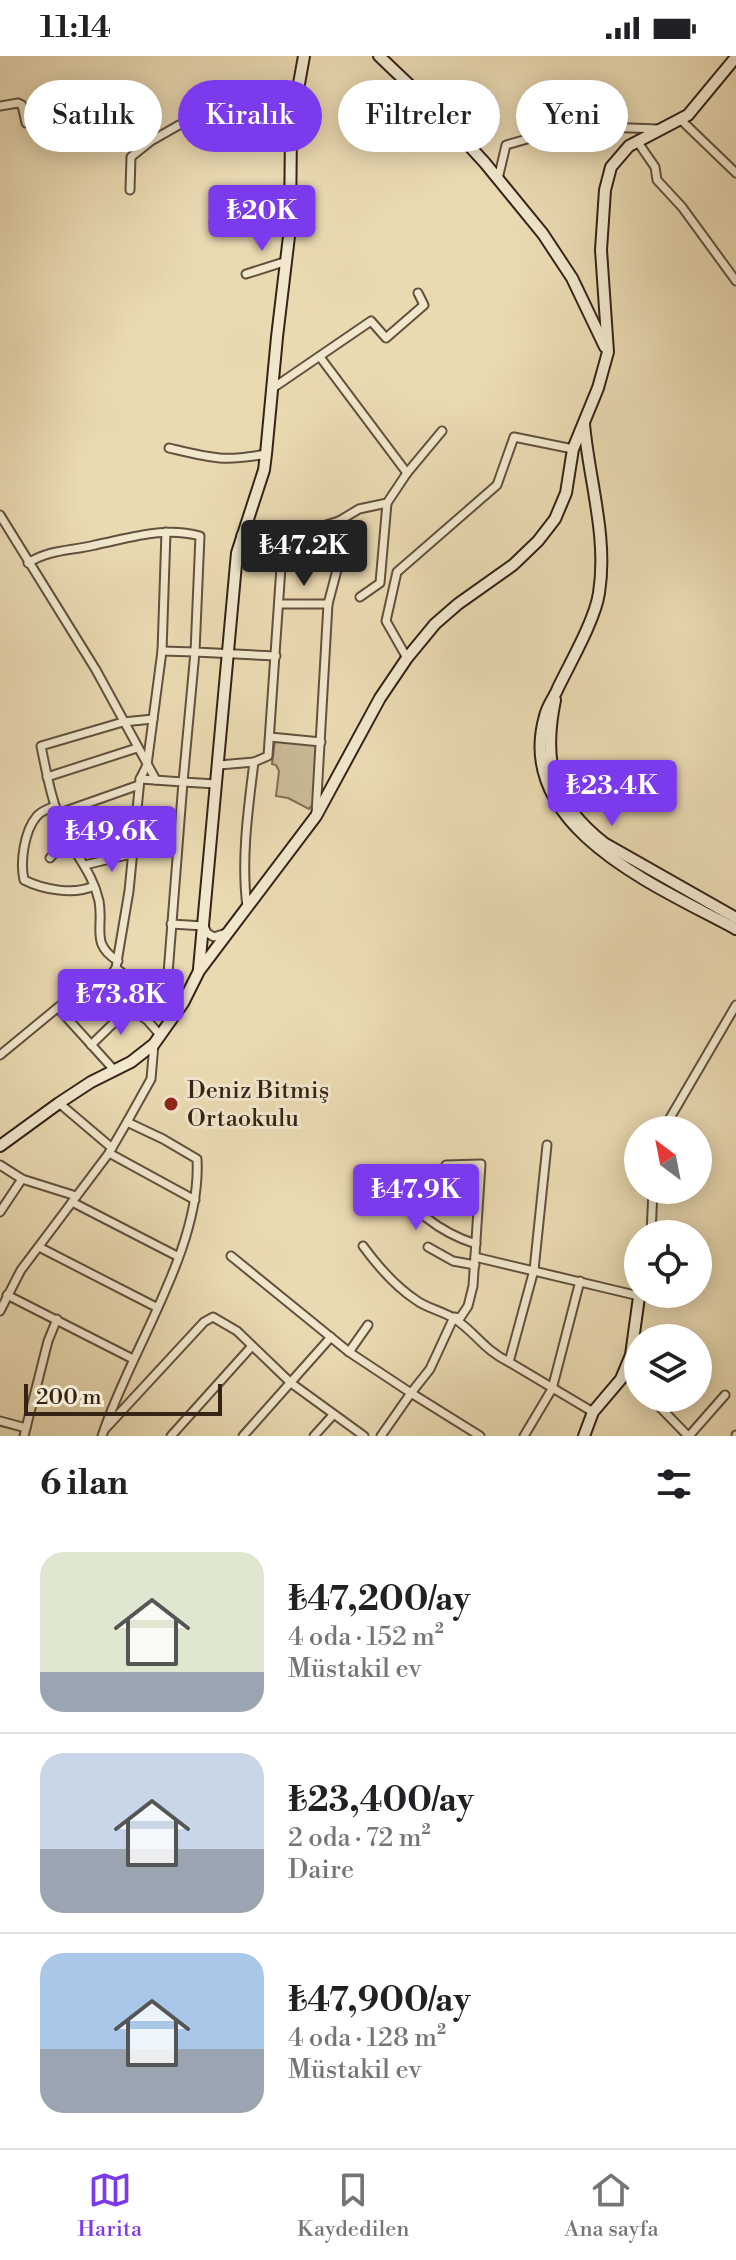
<!DOCTYPE html>
<html lang="tr">
<meta charset="utf-8">
<style>
:root{--surface:#fff;--page:#f6f6f6;--text:#202124;--muted:#757577;--line:#e0e0e0;--accent:#7c3aed}
body{margin:0;font-family:"Libre Bodoni",serif;background:var(--page);color:var(--text);height:100vh;display:flex;flex-direction:column;font-size:30px;white-space:nowrap}
*{box-sizing:border-box;margin:0}
p{font-size:26px;color:var(--muted)}
.icon{flex:none;width:44px;height:44px;fill:none;stroke:currentColor;stroke-width:2;stroke-linecap:round;stroke-linejoin:round}
.map{position:relative;height:1380px;overflow:hidden}
.side{display:flex;flex-direction:column;background:var(--surface);flex:1}
.side>*{flex:none}
.banner{position:absolute;left:24px;top:24px;width:688px;height:72px;display:flex;gap:16px}
.needle{width:52px;rotate:328deg}
.controls{position:absolute;left:624px;top:1060px;display:grid;gap:16px}
.controls a{display:grid;place-items:center;width:88px;height:88px;border-radius:50%;background:var(--surface);box-shadow:0 4px 20px #0003;font-size:40px}
.scale{position:absolute;left:24px;bottom:20px;width:198px;box-sizing:border-box;padding-left:8px;border:4px solid #352318;border-top:0;font-size:22px;line-height:28px;white-space:nowrap;color:#352318;-webkit-text-stroke:6px #f1e7cd;paint-order:stroke}
.price{position:absolute;translate:-50% -68px;padding:0 18px;border-radius:8px;background:var(--accent);color:#fff;font-size:26px;line-height:52px;filter:drop-shadow(0 2px 4px #0008)}
.price::after{content:'';position:absolute;left:50%;top:48px;width:24px;height:18px;margin-left:-12px;background:inherit;clip-path:polygon(0 0,100% 0,50% 100%)}
.price.on{background:#222;color:#fff}
ul{padding:0;list-style:none}
li{display:flex;align-items:center;gap:24px;height:200px;padding:0 40px}
li+li{border-top:2px solid var(--line)}
li span{display:grid;place-items:center;flex:none;width:224px;height:160px;border-radius:24px;color:#555}
li>.icon{margin-inline-start:auto}
span .icon{width:96px;height:96px;fill:#fffc;stroke-width:1}
li b{font-size:34px}
h2{display:flex;justify-content:space-between;align-items:center;height:96px;padding:0 40px;font-size:34px}
.pill{padding:0 28px;border-radius:36px;background:var(--surface);box-shadow:0 4px 20px #0003;font-size:28px;line-height:72px}
.pill.on{background:var(--accent);color:#fff}
.status{display:flex;justify-content:space-between;align-items:center;height:56px;padding:0 40px;background:var(--surface);direction:ltr}
.status svg{height:22px;fill:currentColor}
.dock{display:flex;justify-content:space-around;align-items:center;height:112px;border-top:2px solid var(--line);background:var(--surface);font-size:22px;color:var(--muted)}
.dock a{display:grid;justify-items:center;gap:4px}
.dock .on{color:var(--accent)}
.map>svg:first-child{display:block}
</style>
<div class="status"><b>11:14</b><svg viewBox="0 0 49 12"><path d="M0 12V9h3v3zM5 12V6h3v6zM10 12V3h3v9zM15 12V0h3v12zM26 1h20v11H26zM47 4h2v5h-2z"/></svg></div>
<div class="map">
<svg width="736" height="1380" viewBox="0 0 736 1380">
<rect width="100%" height="100%" fill="#eadab2"/>
<filter id="stains"><feTurbulence type="fractalNoise" baseFrequency=".0025" numOctaves="4"/><feColorMatrix values="0 0 0 0 .2 0 0 0 0 .09 0 0 0 0 .02 0 0 0 .5 -.17"/></filter>
<radialGradient id="worn" r=".72"><stop offset=".6" stop-color="#630" stop-opacity="0"/><stop offset="1" stop-color="#630" stop-opacity=".3"/></radialGradient>
<path fill="#cbbb98" stroke="#806f58" stroke-width="2" d="M275,685l41,4 -2,58 -5,6 -21,-11 -12,-2 3,-25 -3,-6 -4,-1z"/>
<g fill="none" stroke-linecap="round" stroke-linejoin="round">
<g stroke="#62513e" stroke-width="11">
<g id="street">
<path d="M0,50l18,-3 4,2 4,18"/>
<path d="M681,64l55,53"/>
<path d="M637,85l18,26 2,13 25,27 54,74"/>
<path d="M498,123l8,-34 67,-19 86,3"/>
<path d="M130,134l1,-33 20,-16 28,-16 13,-2 54,7 45,-2"/>
<path d="M214,166l76,-18"/>
<path d="M246,218l41,-13"/>
<path d="M320,301l87,116"/>
<path d="M273,332l98,-67 15,17 38,-33 -6,-12"/>
<path d="M169,392c42,10 54,14 97,6"/>
<path d="M0,459l96,155 60,110"/>
<path d="M166,476l-4,119 -15,114 -7,14 -11,112 -13,77 31,25 36,10"/>
<path d="M241,479l42,3 -15,218 -14,6c-6,48 -13,97 -7,145"/>
<path d="M283,482l56,-17 20,-12 28,-6 20,-30 35,-42"/>
<path d="M28,507c22,-14 43,-12 67,-18 35,-7 69,-19 105,-9l-5,116 81,4"/>
<path d="M360,541l20,-14 7,-80"/>
<path d="M279,548h49"/>
<path d="M162,595l33,1 -12,130 33,2"/>
<path d="M407,602l-21,-37 11,-49 100,-87 17,-48 59,12"/>
<path d="M270,681l51,5"/>
<path d="M219,709l35,-3"/>
<path d="M47,721l90,-29"/>
<path d="M140,723l43,3 -17,217"/>
<path d="M55,750c-5,2 -14,5 -18,10 -13,15 -17,46 -13,64 20,10 50,15 70,6"/>
<path d="M57,758l82,-29"/>
<path d="M316,758l12,-210 14,-53 -3,-30"/>
<path d="M50,802l18,-20"/>
<path d="M85,809l46,-11"/>
<path d="M171,868l33,2 3,7 7,4 12,-4"/>
<path d="M118,905c-28,-17 -14,-33 -19,-60 -6,-27 -21,-42 -33,-66 -13,-28 -19,-59 -25,-89l82,-24 30,-3"/>
<path d="M116,912l-12,17 1,6 42,29 14,16"/>
<path d="M58,952l57,63"/>
<path d="M91,989l38,-37"/>
<path d="M0,999l73,-60"/>
<path d="M59,1047l53,45"/>
<path d="M663,1074l73,-125"/>
<path d="M547,1089l-13,125 -25,92 84,50"/>
<path d="M109,1097l86,47"/>
<path d="M0,1109l22,14 54,17"/>
<path d="M386,1121c26,31 51,55 90,67"/>
<path d="M72,1146l105,54"/>
<path d="M0,1156l22,-33"/>
<path d="M651,1178l2,-44"/>
<path d="M363,1190c14,19 33,41 53,54 10,8 27,11 39,19 21,14 29,31 54,43"/>
<path d="M39,1191l117,60"/>
<path d="M428,1191l25,14 22,4"/>
<path d="M231,1200l118,96 62,41 19,-24 24,-52 6,1 8,-12 5,-20 8,-122 -35,1"/>
<path d="M475,1201l164,39"/>
<path d="M7,1239l126,64"/>
<path d="M0,1255l21,-41 88,-117 18,-31 24,-43 3,-35"/>
<path d="M349,1296l19,-27"/>
<path d="M624,1315l14,14"/>
<path d="M651,1342l37,38"/>
<path d="M0,1365l26,7"/>
<path d="M105,1373l99,-107 9,-5 24,14 54,52 73,53"/>
<path d="M24,1380l24,-95 9,-22"/>
<path d="M102,1380c28,-86 100,-187 95,-277l-34,-20 -36,-17"/>
<path d="M171,1380l81,-90"/>
<path d="M243,1380l88,-99"/>
<path d="M314,1380l19,-21"/>
<path d="M381,1380l30,-43 69,43"/>
<path d="M524,1380l28,-47 28,-108"/>
<path d="M689,1380l36,-41"/>
<path d="M736,1380v-1"/>
</g>
</g>
<g stroke="#352318" stroke-width="14">
<g id="secondary">
<path d="M379,0l63,60 43,47 58,71 29,44 33,69"/>
<path d="M584,368c5,56 24,113 15,169 -4,27 -29,70 -41,95 -4,10 -11,18 -13,28 -32,112 114,171 191,213"/>
<path d="M555,644c-13,63 -2,103 49,143l132,75"/>
<path d="M199,913l38,-416 27,-83 2,-16 11,-117 13,-109 1,-100 13,-72"/>
<path d="M0,1090l59,-43 32,-21 40,-20 23,-18 29,-41 16,-32 117,-155 64,-118 27,-40 28,-34 23,-20 55,-39 25,-24 17,-22 11,-26 7,-44 25,-61 10,-36 -7,-102 4,-60 6,-23 18,-21 59,-31 48,-58"/>
<path d="M584,1380l9,-24 28,-33 10,-24 8,-58"/>
</g>
</g>
<use href="#street" stroke="#f1e7cd" stroke-width="7"/>
<use href="#secondary" stroke="#f1e7cd" stroke-width="10"/>
</g>
<circle fill="#8f2418" stroke="#f1e7cd" stroke-width="3" cx="171" cy="1048" r="8"/>
<g text-anchor="middle" stroke-width="6" stroke-linejoin="round" paint-order="stroke">
<g font-size="24" fill="#352318" stroke="#f1e7cd" text-anchor="start">
<text x="187" y="1042">Deniz Bitmiş<tspan x="187" dy="28">Ortaokulu</tspan></text>
</g>
</g>
<rect width="100%" height="100%" filter="url(#stains)"/>
<rect width="100%" height="100%" fill="url(#worn)"/>
</svg>
<div class="controls">
<a><svg class="needle" viewBox="-14 -14 28 28"><path d="M0-13l5 13h-10z" fill="#e53935"/><path d="M0 13l5-13h-10z" fill="#757577"/></svg></a>
<a><svg class="icon" aria-label="locate" viewBox="0 0 24 24"><circle cx="12" cy="12" r="6"/><path d="M12 2v4M12 18v4M2 12h4M18 12h4"/></svg></a>
<a><svg class="icon" aria-label="layers" viewBox="0 0 24 24"><path d="M12 4l9 5-9 5-9-5zM3 14l9 5 9-5"/></svg></a>
</div>
<div class="scale">200 m</div>
<b class="price" style="left:262px;top:197px">₺20K</b>
<b class="price on" style="left:304px;top:532px">₺47.2K</b>
<b class="price" style="left:612px;top:772px">₺23.4K</b>
<b class="price" style="left:112px;top:818px">₺49.6K</b>
<b class="price" style="left:121px;top:981px">₺73.8K</b>
<b class="price" style="left:416px;top:1176px">₺47.9K</b>
<div class="banner">
<a class="pill">Satılık</a>
<a class="pill on">Kiralık</a>
<a class="pill">Filtreler</a>
<a class="pill">Yeni</a>
</div>
</div>
<section class="side">
<h2>6 ilan<svg class="icon" aria-label="filters" viewBox="0 0 24 24"><path d="M4 7h16M4 17h16"/><circle cx="9" cy="7" r="2"/><circle cx="15" cy="17" r="2"/></svg></h2>
<ul>
<li><span style="background:linear-gradient(#dfe7d0 75%,#9aa5b1 0)"><svg class="icon" aria-label="home" viewBox="0 0 24 24"><path d="M3 11l9-7 9 7M6 9v11h12V9"/></svg></span><div><b>₺47,200/ay</b><p>4 oda · 152 m²</p><p>Müstakil ev</p></div></li>
<li><span style="background:linear-gradient(#c9d6e8 60%,#9aa5b1 0)"><svg class="icon" aria-label="home" viewBox="0 0 24 24"><path d="M3 11l9-7 9 7M6 9v11h12V9"/></svg></span><div><b>₺23,400/ay</b><p>2 oda · 72 m²</p><p>Daire</p></div></li>
<li><span style="background:linear-gradient(#a9c7e8 60%,#9aa5b1 0)"><svg class="icon" aria-label="home" viewBox="0 0 24 24"><path d="M3 11l9-7 9 7M6 9v11h12V9"/></svg></span><div><b>₺47,900/ay</b><p>4 oda · 128 m²</p><p>Müstakil ev</p></div></li>
</ul>
</section>
<nav class="dock">
<a class="on"><svg class="icon" aria-label="map" viewBox="0 0 24 24"><path d="M3 6l6-2 6 2 6-2v14l-6 2-6-2-6 2zM9 4v14M15 6v14"/></svg>Harita</a>
<a><svg class="icon" aria-label="saved" viewBox="0 0 24 24"><path d="M7 4h10v16l-5-4-5 4z"/></svg>Kaydedilen</a>
<a><svg class="icon" aria-label="home" viewBox="0 0 24 24"><path d="M3 11l9-7 9 7M6 9v11h12V9"/></svg>Ana sayfa</a>
</nav>
